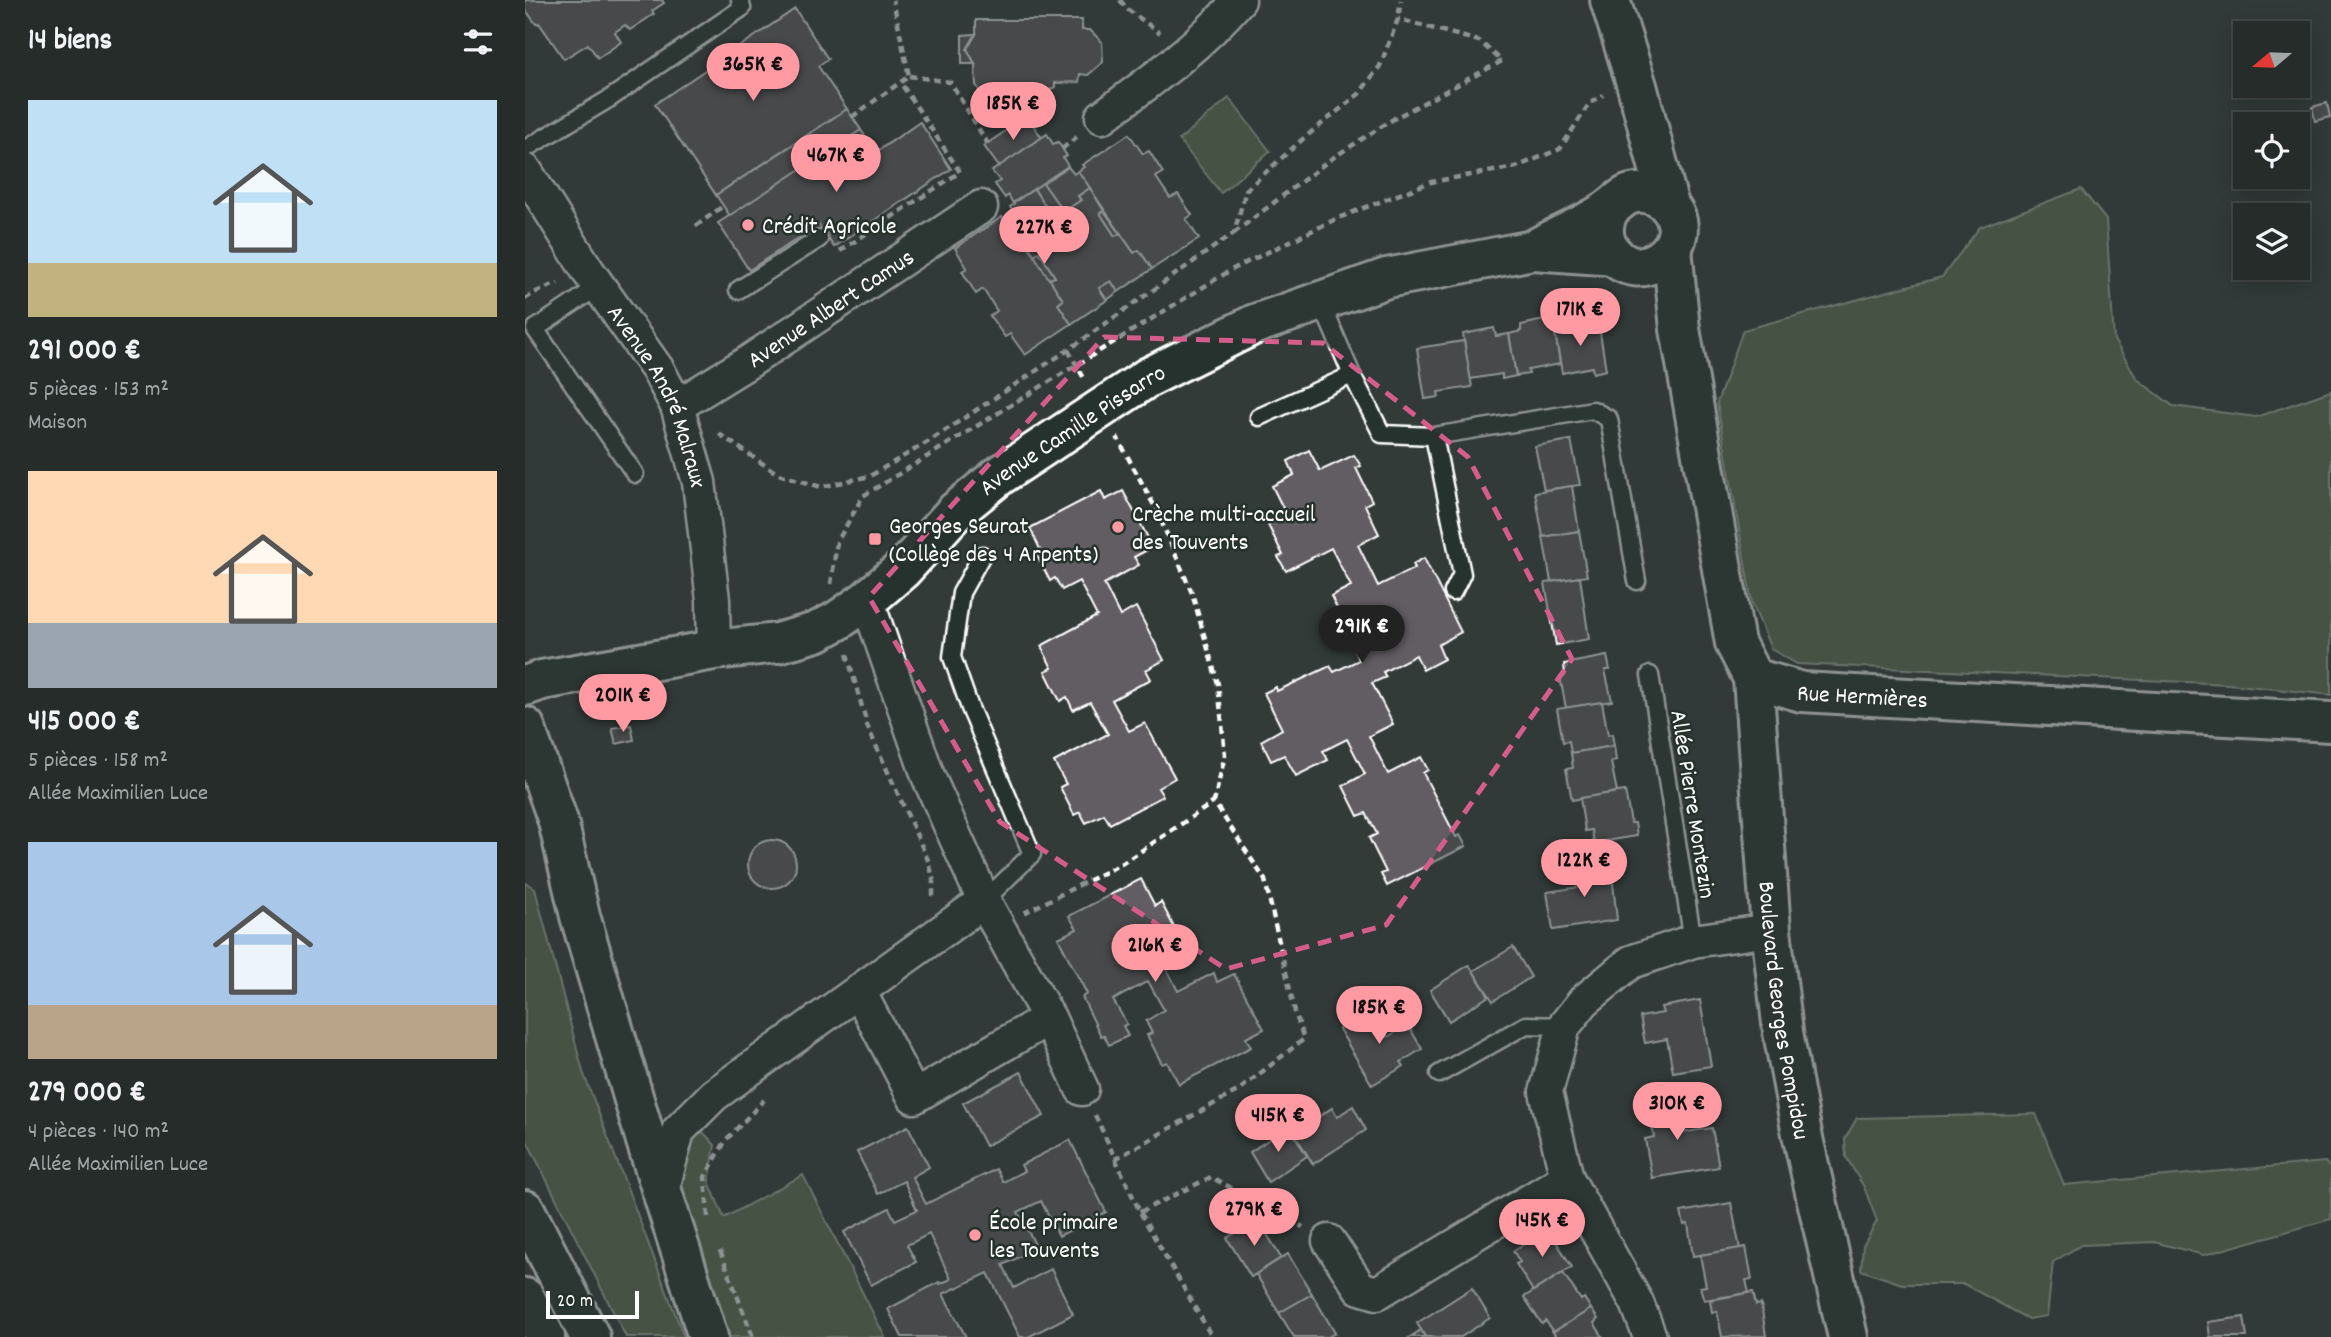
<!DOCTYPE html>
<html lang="fr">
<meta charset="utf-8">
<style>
:root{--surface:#262c2a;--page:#2e3432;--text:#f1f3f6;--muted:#a4a7a8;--line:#424847;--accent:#ff9aa2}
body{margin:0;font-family:Dekko,sans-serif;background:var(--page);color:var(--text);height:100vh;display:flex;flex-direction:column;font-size:26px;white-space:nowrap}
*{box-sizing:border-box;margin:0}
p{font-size:23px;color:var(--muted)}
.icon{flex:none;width:38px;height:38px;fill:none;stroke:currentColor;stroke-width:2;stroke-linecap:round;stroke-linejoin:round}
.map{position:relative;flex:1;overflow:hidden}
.sheet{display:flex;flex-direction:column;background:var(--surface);width:525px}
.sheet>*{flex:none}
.needle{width:46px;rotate:251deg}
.fabs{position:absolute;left:1708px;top:21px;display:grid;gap:14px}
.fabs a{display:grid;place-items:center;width:77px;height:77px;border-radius:0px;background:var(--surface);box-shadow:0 4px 18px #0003,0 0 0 2px var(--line);font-size:35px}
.scale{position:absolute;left:21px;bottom:18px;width:93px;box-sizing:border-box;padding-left:7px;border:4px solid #fff;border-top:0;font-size:19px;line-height:24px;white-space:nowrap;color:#fff;-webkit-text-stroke:5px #26332d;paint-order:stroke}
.price{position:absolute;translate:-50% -60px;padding:0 16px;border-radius:24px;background:var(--accent);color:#111;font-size:23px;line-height:46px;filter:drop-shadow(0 2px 4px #0008)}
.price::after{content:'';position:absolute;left:50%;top:42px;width:21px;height:16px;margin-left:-10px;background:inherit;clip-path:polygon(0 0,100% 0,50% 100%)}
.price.selected{background:#222;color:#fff}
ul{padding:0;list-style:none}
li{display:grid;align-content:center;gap:14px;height:371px;padding:0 28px}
li span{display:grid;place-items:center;height:217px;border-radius:0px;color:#555}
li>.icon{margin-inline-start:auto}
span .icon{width:126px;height:126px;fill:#fffc;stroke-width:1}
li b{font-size:30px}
h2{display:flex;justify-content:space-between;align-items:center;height:84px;padding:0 28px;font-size:30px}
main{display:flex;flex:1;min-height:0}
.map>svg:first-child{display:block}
</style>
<main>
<section class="sheet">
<h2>14 biens<svg class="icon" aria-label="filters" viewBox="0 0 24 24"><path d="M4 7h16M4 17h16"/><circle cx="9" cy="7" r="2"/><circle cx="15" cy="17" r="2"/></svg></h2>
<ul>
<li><span style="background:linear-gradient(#bfe0f5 75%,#c2b280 0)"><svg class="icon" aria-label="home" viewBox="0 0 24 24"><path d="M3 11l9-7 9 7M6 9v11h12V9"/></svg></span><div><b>291 000 €</b><p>5 pièces · 153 m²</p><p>Maison</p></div></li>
<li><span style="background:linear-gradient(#ffd9b3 70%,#9aa5b1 0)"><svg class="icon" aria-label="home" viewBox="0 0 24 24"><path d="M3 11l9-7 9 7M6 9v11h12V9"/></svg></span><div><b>415 000 €</b><p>5 pièces · 158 m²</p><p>Allée Maximilien Luce</p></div></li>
<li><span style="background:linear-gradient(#a9c7e8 75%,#b9a48a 0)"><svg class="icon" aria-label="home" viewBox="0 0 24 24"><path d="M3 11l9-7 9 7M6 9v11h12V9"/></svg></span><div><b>279 000 €</b><p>4 pièces · 140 m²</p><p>Allée Maximilien Luce</p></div></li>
</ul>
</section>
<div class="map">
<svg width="1806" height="1337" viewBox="0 0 1806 1337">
<rect width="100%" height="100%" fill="#323b38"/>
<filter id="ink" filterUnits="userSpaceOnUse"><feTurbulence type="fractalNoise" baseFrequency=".0143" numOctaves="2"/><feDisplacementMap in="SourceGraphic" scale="14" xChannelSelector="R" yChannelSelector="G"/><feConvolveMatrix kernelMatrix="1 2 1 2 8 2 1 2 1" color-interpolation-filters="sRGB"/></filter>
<g filter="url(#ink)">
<g fill="#5e6f51" stroke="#aeb7a8" stroke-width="2">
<path d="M704,98l41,53 -49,42 -42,-53z"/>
<path d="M1556,189l25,31 8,120 23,39 36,27 83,11 75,-26v304l-102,-11 -432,-20 -26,-15 -19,-46 -35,-200 26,-73 199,-53 38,-50z"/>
<path d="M0,882l10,7 48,183 101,265h-58l-101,-200z"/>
<path d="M1511,1114l28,71 261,-23 6,7v50l-127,36 -50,-13 -73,3 -28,17 -6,54 -19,3 -64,-35h-62l-41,-14 2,-24 14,-25 -13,-34 -18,-30 -1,-18 12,-21z"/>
<path d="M166,1119l24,26 -6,37 15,36 79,-43 82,162h-156l-57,-173z"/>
</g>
<g fill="#625b64" stroke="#fff" stroke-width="2">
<path d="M0,0h137l2,3 -12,8 2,3 -24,16 -5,-5 -10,7 6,10 -23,16 -10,-14 -24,15 -25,-36 -3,1 -11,-15z"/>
<path d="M270,9l33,50 -10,7 29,43 -131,86 -61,-91z"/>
<path d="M451,20h106v10h8l12,12 1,20 -15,13 -8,-1 -1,8 -24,1v4l-22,12 -11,-5 -28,19 -18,-28 -1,-21 -8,-15 9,-15z"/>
<path d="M451,34l-9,15 8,15h-13v-29z"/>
<path d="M1802,103l3,14 -15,4 -3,-14z"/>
<path d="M322,109l14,21 -131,86 -14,-21z"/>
<path d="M502,116l15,22 -43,29 -15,-21z"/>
<path d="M395,122l31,47 -117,78 -15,-22 -70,45 -31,-47 143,-93 15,22z"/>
<path d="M522,134l6,10 5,-2 9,14 -4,2 5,8 -55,37 -5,-8 -3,3 -10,-14 5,-3 -8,-10z"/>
<path d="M604,134l14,20 6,-3 14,22 -7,4 14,21 8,-4 14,21 -6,4 13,20 -47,30 -13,-19 -5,3 -56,-82 6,-4 -2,-2z"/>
<path d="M543,167l6,7 4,-3 12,17 -12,8 3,4 -18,12 -20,-29z"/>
<path d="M518,183l17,24 -10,6 -16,-24z"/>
<path d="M565,188l14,23 -4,2 15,23 5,-3 14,20 5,-3 13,19 -34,23 -7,-11 -12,7 8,12 -36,24 -13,-20 5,-4 -14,-21 6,-2 -16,-25 -5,3 -14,-22 12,-8 2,5 19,-12 -3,-5 10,-6 3,5 18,-12 -3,-4z"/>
<path d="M509,189l19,29 -19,12 -2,-5 -18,11 -10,-15 11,-7 -5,-7 4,-3 -1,-1z"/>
<path d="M579,211l16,22 -5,3 -15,-23z"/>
<path d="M477,217l12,19 6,-3 43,67 -5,4 13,20 -46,31 -15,-21 -5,3 -15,-21 7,-5 -14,-22 -7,5 -14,-23 5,-3 -12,-20z"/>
<path d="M514,252l16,25 -6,2 -15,-24z"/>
<path d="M586,281l7,11 -11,8 -8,-12z"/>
<path d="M1028,318l7,46 -32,6 1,4 -13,2 -7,-42 12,-3v-6z"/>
<path d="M1060,322l1,6 13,-2 7,44 -13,3 -1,-6 -30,6 -8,-46z"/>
<path d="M969,328l2,8 13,-2 7,42 -14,3v-5l-32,5 -7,-45z"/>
<path d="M939,341l8,46 -34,5 1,5 -14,2 -8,-51z"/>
<path d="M1046,440l9,45 -36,5 -9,-44z"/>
<path d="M784,450l11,21 34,-16 7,11 -5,2 16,33 -7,4 14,29 -21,11 20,41 37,-18 -2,-4 11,-6 37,74 -23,13 6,14 -21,11 -7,-15 -33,17 3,5 -14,6 21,41 -24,12 19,38 33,-17 7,13 -5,3 33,64 4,-2 6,11 -79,40 -6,-12 5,-2 -17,-34 8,-4 -11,-21 -8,3 -15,-30 22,-12 -18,-35 -24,12 5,9 -32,16 -12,-21 -13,6 -10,-20 21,-12 -18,-36 12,-6 1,4 53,-25 4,6 25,-12 -4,-11 12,-5 -10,-23 -11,5 -15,-30 20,-10 -20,-38 -45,23 -8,-14 5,-2 -15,-30 18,-11 -14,-28 22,-11 -6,-14z"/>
<path d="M1047,486l7,45 -36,6 -8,-45z"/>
<path d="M576,491l4,9 18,-9 30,56 -19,10 5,8 -35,19 16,32 16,-9 28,53 -18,10 5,9 -39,21 17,31 16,-8 30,55 -17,10 5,8 -53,28 -6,-10 -18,9 -6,-11 -6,3 -14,-28 6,-3 -12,-22 54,-28 -18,-32 -17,8 -6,-13 -7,4 -15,-30 7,-3 -11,-22 56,-30 -18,-35 -17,9 -7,-12 -5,3 -15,-29 5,-3 -10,-21z"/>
<path d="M1054,531l8,45 -36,6 -8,-45z"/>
<path d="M1055,577l9,62 -33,6 -11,-62z"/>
<path d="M1082,656l3,14h-5l7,31 -46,7 -6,-31 5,-1 -1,-12z"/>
<path d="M1077,702l6,33 4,-1 2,12 -43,7 -2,-12 -6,1 -6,-33z"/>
<path d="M106,725l3,15 -18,4 -4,-16z"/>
<path d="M1089,746l2,14 -5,2 6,30 -45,8 -6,-31 7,-1 -2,-15z"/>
<path d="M1100,791l6,32h4l2,13 -43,7 -2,-13 -7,1 -5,-33z"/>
<circle cx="247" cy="864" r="24"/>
<path d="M1078,860l3,23h7l4,37 -64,10 -6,-38 33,-5 -4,-23z"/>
<path d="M616,879l14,27 6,-4 15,29 -6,3 7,13 -17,9 18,35 36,-18 3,9 17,-8 30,55 -18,9 5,9 -72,37 -12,-22 -5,2 -15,-29 5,-2 -6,-12 18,-11 -16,-29 -35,19 14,24 -4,2 5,10 -19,9 -5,-10 -3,1 -19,-39 5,-3 -29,-56 19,-9 -8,-13z"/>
<path d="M988,947l18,30 -38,24 -20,-30z"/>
<path d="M944,965l20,31 -40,25 -19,-31z"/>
<path d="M1175,1000l11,66 -38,6 -6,-33 -22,4 -5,-26 23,-4 -2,-6z"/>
<path d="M847,1009l15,28 21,-12 14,24 -21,13 3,4 -32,19 -33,-56z"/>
<path d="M496,1072l23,44 -59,30 -22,-43z"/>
<path d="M1147,1093l8,40 32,-5 7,39 -67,11 -7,-39 9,-2 -7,-40z"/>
<path d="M828,1106l13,24 -53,34 -19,-31 38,-25 5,9z"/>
<path d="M383,1126l21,41 -17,10 14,27 70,-35 7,13 21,-11 -3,-6 49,-25 36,72 -47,24 -18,-35 -23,11 19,36 -34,17 11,23 37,-19 22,45 -45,23h-8l-32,-64 -45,21 23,43h-64l-14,-28 51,-27 1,2 11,-5 -22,-45 -22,11 9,17 -45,23 -27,-53 45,-24 6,12 22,-10 -13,-29 -26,13 -21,-42z"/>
<path d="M764,1126l18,30 -39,26 -18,-30z"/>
<path d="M1206,1203l9,46 -47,7 -5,-32 -4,1 -3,-13z"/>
<path d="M733,1219l23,39 -30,19 -24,-39z"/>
<path d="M1026,1226l7,12 -3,2 17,27 -39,24 -17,-27 4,-2 -7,-11z"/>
<path d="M1221,1247l6,32 -6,1 3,13 -45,7 -4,-13 6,-1 -6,-31z"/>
<path d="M763,1254l24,40 -33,19 -23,-39z"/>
<path d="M1038,1273l18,27 3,-2 7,11 -38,23 -7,-11 -4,3 -18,-27z"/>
<path d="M947,1288l18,30 -29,19h-36l-8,-14z"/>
<path d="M1228,1292l3,13 5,-1 5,32 -44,1 -5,-26 -5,1 -2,-12z"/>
<path d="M787,1294l23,39 -7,4h-34l-15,-24z"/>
<path d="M1066,1309l7,10 -4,4 9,14h-47l-3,-5z"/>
<path d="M1719,1317l3,20h-37l-2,-15z"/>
<path d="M896,1330l4,7h-15z"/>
</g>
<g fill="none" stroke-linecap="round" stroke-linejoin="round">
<g stroke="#fff" stroke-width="21">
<g id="service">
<path d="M0,149l84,-50 133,-91 -2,-8"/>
<path d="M74,286l-64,43 100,145"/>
<path d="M213,290l81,-51"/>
<path d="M795,300l32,75 30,59 52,2 159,-26 16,9 28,162"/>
<path d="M734,417l93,-42"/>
<path d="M909,436l28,138 -9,18"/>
<path d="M457,555l-21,38 -9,64 18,51 62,146 -48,47"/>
<path d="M1125,675l43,266"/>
<path d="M914,1074l87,-49 38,1"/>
</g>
</g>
<g stroke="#fff" stroke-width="37">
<g id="minor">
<path d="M577,117c49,-36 98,-71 137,-117"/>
<path id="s1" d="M0,170l63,101 70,99 19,36 22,76 14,118 1,50"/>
<path id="s2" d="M152,406l73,-45 231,-154"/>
<path d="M342,600l61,176 56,125 65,117 33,71"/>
<path d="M334,991l55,106 135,-79"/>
<path d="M137,1192l16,-61 36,-36 270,-194"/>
<path d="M804,1241l31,47 17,5 190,-115"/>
<path d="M1125,1337l-13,-34 -70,-125 -21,-86 18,-66 20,-25 47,-39 62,-21 78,-11"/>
</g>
</g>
<g stroke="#fff" stroke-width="44">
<g id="tertiary">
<path id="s3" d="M1228,678l18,252 12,102 19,102 46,203"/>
</g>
</g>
<g stroke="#fff" stroke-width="44">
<g id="secondary">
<path d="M1085,0l27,86 32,120"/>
<path id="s4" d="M1147,248l8,81 55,314 18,35 49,14 529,30"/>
<path d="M1008,250c25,-14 53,-25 76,-41 10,-7 15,-15 28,-16 10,-1 22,3 29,10 39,39 -29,91 -57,46 -8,-14 -6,-27 1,-41"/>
<path id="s5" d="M0,686l17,-6 172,-30 63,-7 39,-11 21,-11 30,-21 36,-31 53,-58 43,-35 148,-98 108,-54 132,-46 146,-28 82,6"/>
</g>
</g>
<g stroke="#fff" stroke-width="44">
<g id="trunk">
<path d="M0,727l33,94 22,95 67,228 61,193"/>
<path d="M0,1210l65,127"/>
<path d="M0,1298l20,39"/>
</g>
</g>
<g stroke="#fff" stroke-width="4.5" stroke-dasharray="7 5" stroke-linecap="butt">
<path d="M595,0l7,9 33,24"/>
<path d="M384,76l41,6 38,62"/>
<path d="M327,117l57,-41 -16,-76"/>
<path d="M537,149l16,-13"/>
<path d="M171,226l27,-20"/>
<path d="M709,233l97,-74 64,-41 107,-57 -23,-20 -81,-22"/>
<path d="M315,251l120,-79 -60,-90"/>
<path d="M0,299l9,-6 24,-10"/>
<path d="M543,350l17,30"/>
<path d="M194,434l59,40 43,13 49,-11 56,-33 142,-93 166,-117 12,-43 58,-52 55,-44 21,-28 18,-47 3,-19"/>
<path d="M306,584l6,-42 26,-46 368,-226 107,-52 93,-36 85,-15 44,-18 29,-45 14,-9"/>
<path d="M322,654l21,74 60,132 5,17v20"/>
<path d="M499,913l99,-50 91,-61"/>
<path d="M570,1115l45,97 72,125"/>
<path d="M590,1159l124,-69 65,-51 -9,-27 -30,-132 -51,-78 11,-47 -7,-71 -26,-91 -36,-84 -39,-72"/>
<path d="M615,1212l71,-35 92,50"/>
<path d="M183,1217l-3,-40 21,-37 38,-40"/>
<path d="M195,1251l33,86"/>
</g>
<use href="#service" stroke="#26332d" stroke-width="16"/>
<use href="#minor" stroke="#26332d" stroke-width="32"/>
<use href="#tertiary" stroke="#26332d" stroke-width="38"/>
<use href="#secondary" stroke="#26332d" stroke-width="38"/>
<use href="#trunk" stroke="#26332d" stroke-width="38"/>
</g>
</g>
<path d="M0 0H1806V1337H0ZM579,337l219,6 145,114 104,202 -186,266 -160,44 -226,-147 -131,-225z" fill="#323b38" fill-opacity=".55" fill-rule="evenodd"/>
<path fill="none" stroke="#d45d8c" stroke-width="5" stroke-dasharray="14 9" stroke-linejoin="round" d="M579,337l219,6 145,114 104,202 -186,266 -160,44 -226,-147 -131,-225z"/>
<g fill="#ff9aa2" stroke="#26332d" stroke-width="2.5">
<circle cx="223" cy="225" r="7"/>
<circle cx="593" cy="527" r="7"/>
<rect x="343" y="532" width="14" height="14" rx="3.5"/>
<circle cx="450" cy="1235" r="7"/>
</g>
<g text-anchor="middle" stroke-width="5" stroke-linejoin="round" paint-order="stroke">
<g font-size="24" fill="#fff" stroke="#26332d" text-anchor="start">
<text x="237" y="233">Crédit Agricole</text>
<text x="607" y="521">Crèche multi-accueil<tspan x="607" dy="28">des Touvents</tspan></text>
<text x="364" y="533">Georges Seurat<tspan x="364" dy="28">(Collège des 4 Arpents)</tspan></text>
<text x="464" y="1229">École primaire<tspan x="464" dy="28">les Touvents</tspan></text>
</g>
<g font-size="24" fill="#fff" stroke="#26332d">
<text dy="8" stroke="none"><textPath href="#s2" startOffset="182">Avenue Albert Camus</textPath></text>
<text dy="8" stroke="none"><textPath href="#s1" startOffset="264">Avenue André Malraux</textPath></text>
<text dy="8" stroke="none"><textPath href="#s5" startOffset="625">Avenue Camille Pissarro</textPath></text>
<text dy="8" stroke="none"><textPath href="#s4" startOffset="551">Rue Hermières</textPath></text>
<text transform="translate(1169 804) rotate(81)" y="8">Allée Pierre Montezin</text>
<text dy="8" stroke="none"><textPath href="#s3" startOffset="334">Boulevard Georges Pompidou</textPath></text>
</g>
</g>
</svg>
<div class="fabs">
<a><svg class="needle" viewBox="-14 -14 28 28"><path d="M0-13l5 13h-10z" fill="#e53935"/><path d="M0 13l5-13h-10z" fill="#a4a7a8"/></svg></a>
<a><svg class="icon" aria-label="locate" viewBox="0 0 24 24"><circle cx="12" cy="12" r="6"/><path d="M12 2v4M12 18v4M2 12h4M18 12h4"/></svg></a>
<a><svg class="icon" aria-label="layers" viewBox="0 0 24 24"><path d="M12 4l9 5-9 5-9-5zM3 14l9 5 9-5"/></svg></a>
</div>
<div class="scale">20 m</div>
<b class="price" style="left:228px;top:103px">365K €</b>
<b class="price" style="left:488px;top:142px">185K €</b>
<b class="price" style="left:311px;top:194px">467K €</b>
<b class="price" style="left:519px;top:266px">227K €</b>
<b class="price" style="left:1055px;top:348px">171K €</b>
<b class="price selected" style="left:837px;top:665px">291K €</b>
<b class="price" style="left:98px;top:734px">201K €</b>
<b class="price" style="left:1059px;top:899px">122K €</b>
<b class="price" style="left:630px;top:984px">216K €</b>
<b class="price" style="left:854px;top:1046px">185K €</b>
<b class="price" style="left:1152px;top:1142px">310K €</b>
<b class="price" style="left:753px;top:1154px">415K €</b>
<b class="price" style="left:729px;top:1248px">279K €</b>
<b class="price" style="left:1017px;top:1259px">145K €</b>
</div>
</main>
